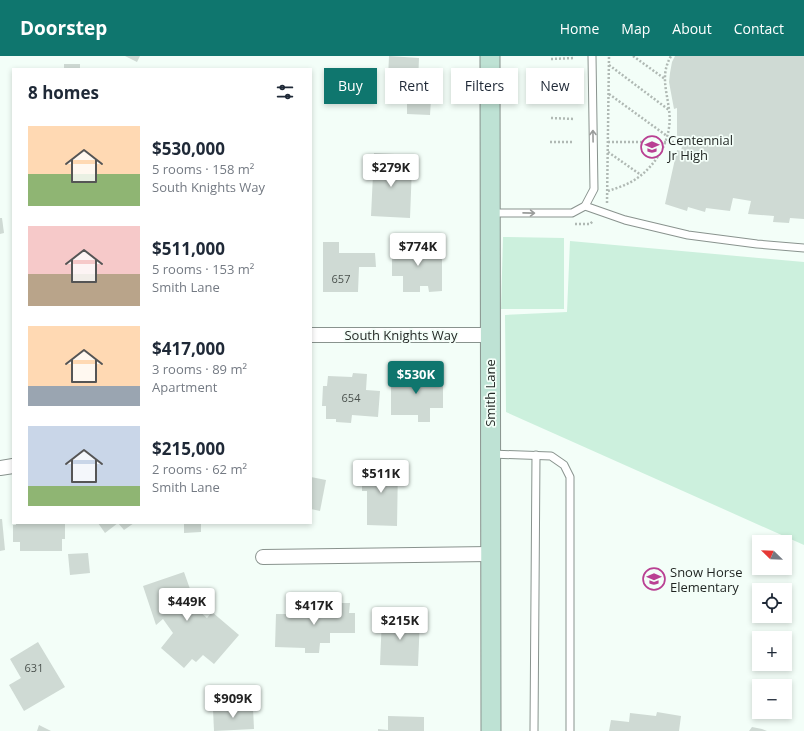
<!DOCTYPE html>
<meta charset="utf-8">
<style>
:root{--surface:#fff;--page:#f2f2f3;--text:#1f2937;--muted:#747a83;--accent:#0f766e}
body{margin:0;font-family:"Open Sans",sans-serif;background:var(--page);color:var(--text);height:100vh;display:flex;flex-direction:column;font-size:15px;white-space:nowrap}
*{box-sizing:border-box;margin:0}
p{font-size:13px;color:var(--muted)}
.icon{flex:none;width:22px;height:22px;fill:none;stroke:currentColor;stroke-width:2;stroke-linecap:round;stroke-linejoin:round}
.map{position:relative;flex:1;overflow:hidden}
.panel{position:absolute;left:12px;top:12px;width:300px;height:456px;display:flex;flex-direction:column;background:var(--surface);border-radius:0px;box-shadow:0 2px 6px #0003}
.panel>*{flex:none}
.top-card{position:absolute;left:324px;top:12px;width:380px;height:36px;display:flex;gap:8px}
.needle{width:26px;rotate:293deg}
.controls{position:absolute;left:752px;top:479px;display:grid;gap:8px}
.controls a{display:grid;place-items:center;width:40px;height:40px;border-radius:0px;background:var(--surface);box-shadow:0 2px 6px #0003;font-size:20px}
.price{position:absolute;translate:-50% -34px;padding:0 9px;border-radius:4px;background:#fff;color:#222;font-size:13px;line-height:26px;filter:drop-shadow(0 1px 2px #0008)}
.price::after{content:'';position:absolute;left:50%;top:24px;width:12px;height:9px;margin-left:-6px;background:inherit;clip-path:polygon(0 0,100% 0,50% 100%)}
.price.selected{background:var(--accent);color:#fff}
ul{padding:0;list-style:none}
li{display:flex;align-items:center;gap:12px;height:100px;padding:0 16px}
li span{display:grid;place-items:center;flex:none;width:112px;height:80px;border-radius:0px;color:#555}
li>.icon{margin-inline-start:auto}
span .icon{width:48px;height:48px;fill:#fffc;stroke-width:1}
li b{font-size:17px}
h2{display:flex;justify-content:space-between;align-items:center;height:48px;padding:0 16px;font-size:17px}
.tag{padding:0 14px;border-radius:0px;background:var(--surface);box-shadow:0 2px 6px #0003;font-size:14px;line-height:36px}
.tag.selected{background:var(--accent);color:#fff}
header{display:flex;align-items:center;gap:24px;box-sizing:border-box;height:56px;padding:0 20px;background:var(--accent);color:#fff}
header strong{font-size:19px}
nav{display:flex;gap:22px;margin-inline-start:auto;font-size:14px}
.map>svg:first-child{display:block}
</style>
<header>
<strong>Doorstep</strong>
<nav><a>Home</a><a>Map</a><a>About</a><a>Contact</a></nav>
</header>
<div class="map">
<svg width="804" height="675" viewBox="0 0 804 675">
<rect width="100%" height="100%" fill="#f3fef8"/>
<g fill="#ccf0dd">
<path d="M503,181l61,1v71h-63z"/>
<path d="M570,185l234,21v283l-298,-133 -1,-97 62,-3z"/>
</g>
<g fill="#cfdad4">
<path d="M125,0h15l-3,6z"/>
<path d="M389,0l30,2 -1,25h14l-2,32 -23,-1v-12h-20z"/>
<path d="M675,0h129v163l-14,-1 -1,5 -16,-1 1,-6 -26,-2 3,-13 -18,-3 -3,13 -24,-3 -1,4 -17,-5 -1,4 -22,-7 12,-54 4,1 3,-15h-7v-28l-3,1 -5,-27 1,-9 2,-11z"/>
<rect x="64" y="8" width="16" height="5"/>
<path d="M374,97l21,1 -1,11 18,1 -2,52 -39,-2z"/>
<path d="M0,162h2l2,15 -4,1z"/>
<path d="M323,186h16v11h36l1,14h-17l-1,25h-35z"/>
<path d="M429,186h13v49l-13,1 -1,-6h-8v6h-17v-16h-11v-32h16v4h10v5h11z"/>
<path d="M391,315h13l1,7h12v-6h17v8h9v28h-13v14h-12v-7h-27z"/>
<path d="M353,317l14,1 -1,16 14,1 -2,26 -26,-2 -1,8 -15,-1v-3h-10v-13h-4l1,-20h4l1,-10 24,1z"/>
<path d="M362,409l36,1 -1,60 -30,-1v-34h-5z"/>
<path d="M311,421l15,3 -6,31 -9,-2z"/>
<path d="M0,463h2l3,31 -5,1z"/>
<path d="M16,467h49v16h-3v12h-42v-9h-7v-17h3z"/>
<path d="M98,467h20l-13,10z"/>
<path d="M118,467h16l-10,7z"/>
<path d="M184,467h17v9l-17,1z"/>
<path d="M88,497l2,20 -20,2 -2,-21z"/>
<path d="M184,516l13,37 10,9 5,-6 27,23 -25,29 -11,-9 -7,7 -4,-3 -8,9 -23,-20 12,-15 -10,-14 -7,6 -13,-39z"/>
<path d="M307,547h43l-1,10h6v20h-25v10h-10l-1,10h-14v-5l-30,-1 1,-33h31z"/>
<path d="M382,560l38,2 -2,48 -38,-1z"/>
<path d="M38,586l27,45 -41,24 -15,-26 12,-7 -11,-19z"/>
<path d="M253,652l1,21 -40,2 -1,-22z"/>
<path d="M657,656l24,4 -2,15h-70l2,-11 18,2 1,-9 26,3z"/>
<path d="M388,660l36,1v14h-46v-2l10,1z"/>
<path d="M39,669l12,6h-14z"/>
<path d="M752,671l10,2 5,2h-18z"/>
</g>
<g fill="none" stroke-linecap="round" stroke-linejoin="round">
<g stroke="#89938e" stroke-width="9">
<g id="lane">
<path d="M585,150l40,14 63,15 69,9 47,4"/>
<path d="M490,157h82l13,-7 9,-17 -2,-133"/>
<path d="M491,398l60,2 13,9 6,12v254"/>
<path d="M534,675l2,-276"/>
</g>
</g>
<g stroke="#89938e" stroke-width="16">
<g id="street">
<path d="M311,279h179"/>
<path d="M0,412l13,-2"/>
<path d="M263,501l227,-3"/>
</g>
</g>
<g stroke="#89938e" stroke-width="21">
<path id="secondary" d="M490,0l1,675"/>
</g>
<g stroke="#b0b9b4" stroke-width="2.5" stroke-dasharray="2 2" stroke-linecap="butt">
<path d="M633,0l32,23"/>
<path d="M551,3l24,-1"/>
<path d="M609,9l60,45"/>
<path d="M551,33l24,-2"/>
<path d="M609,38l58,42"/>
<path d="M551,62l23,1"/>
<path d="M550,86h24"/>
<path d="M608,86h72"/>
<path d="M608,96l33,23"/>
<path d="M608,135c9,-3 19,-6 28,-12 22,-15 37,-42 33,-69 -2,-19 -9,-35 2,-54"/>
<path d="M607,147l2,-147"/>
<path d="M575,168h15l3,-3"/>
</g>
<use href="#lane" stroke="#fff" stroke-width="7"/>
<use href="#street" stroke="#fff" stroke-width="14"/>
<use href="#secondary" stroke="#bee2d4" stroke-width="19"/>
</g>
<defs><path id="oneway-shaft" d="M-6 0H5M1.5-3L5.5 0L1.5 3" fill="none" stroke-width="1.6" stroke-linecap="round" stroke-linejoin="round"/></defs>
<g stroke="#9a9c9b">
<use href="#oneway-shaft" transform="translate(593 80) rotate(-91)"/>
<use href="#oneway-shaft" transform="translate(529 157) rotate(1)"/>
</g>
<defs>
<g id="school-ring" transform="scale(1.15)"><circle r="9.5" fill="#f3fef8" stroke="#b94093" stroke-width="1.5"/><path d="M0-5L7-2L0 1L-7-2ZM-4 1L0 2.5L4 1V4Q0 6-4 4Z" fill="#b94093"/></g>
</defs>
<g fill-rule="evenodd">
<use href="#school-ring" x="652" y="91"/>
<use href="#school-ring" x="654" y="523"/>
</g>
<g text-anchor="middle" stroke-width="3.5" stroke-linejoin="round" paint-order="stroke">
<g font-size="11" fill="#4b524e">
<text x="341" y="227">657</text>
<text x="351" y="346">654</text>
<text x="34" y="616">631</text>
</g>
<g font-size="13" fill="#1f2421" stroke="#f3fef8" text-anchor="start">
<text x="668" y="89">Centennial<tspan x="668" dy="15">Jr High</tspan></text>
<text x="670" y="521">Snow Horse<tspan x="670" dy="15">Elementary</tspan></text>
</g>
<g font-size="13" fill="#1f2421" stroke="#f3fef8">
<text x="401" y="284">South Knights Way</text>
<text transform="translate(490 337) rotate(-90)" y="5">Smith Lane</text>
</g>
</g>
</svg>
<div class="controls">
<a><svg class="needle" viewBox="-14 -14 28 28"><path d="M0-13l5 13h-10z" fill="#e53935"/><path d="M0 13l5-13h-10z" fill="#747a83"/></svg></a>
<a><svg class="icon" aria-label="locate" viewBox="0 0 24 24"><circle cx="12" cy="12" r="6"/><path d="M12 2v4M12 18v4M2 12h4M18 12h4"/></svg></a>
<a>+</a>
<a>−</a>
</div>
<b class="price" style="left:391px;top:132px">$279K</b>
<b class="price" style="left:418px;top:211px">$774K</b>
<b class="price selected" style="left:416px;top:339px">$530K</b>
<b class="price" style="left:381px;top:438px">$511K</b>
<b class="price" style="left:187px;top:566px">$449K</b>
<b class="price" style="left:314px;top:570px">$417K</b>
<b class="price" style="left:400px;top:585px">$215K</b>
<b class="price" style="left:233px;top:663px">$909K</b>
<div class="top-card">
<a class="tag selected">Buy</a>
<a class="tag">Rent</a>
<a class="tag">Filters</a>
<a class="tag">New</a>
</div>
<section class="panel">
<h2>8 homes<svg class="icon" aria-label="filters" viewBox="0 0 24 24"><path d="M4 7h16M4 17h16"/><circle cx="9" cy="7" r="2"/><circle cx="15" cy="17" r="2"/></svg></h2>
<ul>
<li><span style="background:linear-gradient(#ffd9b3 60%,#8fb573 0)"><svg class="icon" aria-label="home" viewBox="0 0 24 24"><path d="M3 11l9-7 9 7M6 9v11h12V9"/></svg></span><div><b>$530,000</b><p>5 rooms · 158 m²</p><p>South Knights Way</p></div></li>
<li><span style="background:linear-gradient(#f6c9c9 60%,#b9a48a 0)"><svg class="icon" aria-label="home" viewBox="0 0 24 24"><path d="M3 11l9-7 9 7M6 9v11h12V9"/></svg></span><div><b>$511,000</b><p>5 rooms · 153 m²</p><p>Smith Lane</p></div></li>
<li><span style="background:linear-gradient(#ffd9b3 75%,#9aa5b1 0)"><svg class="icon" aria-label="home" viewBox="0 0 24 24"><path d="M3 11l9-7 9 7M6 9v11h12V9"/></svg></span><div><b>$417,000</b><p>3 rooms · 89 m²</p><p>Apartment</p></div></li>
<li><span style="background:linear-gradient(#c9d6e8 75%,#8fb573 0)"><svg class="icon" aria-label="home" viewBox="0 0 24 24"><path d="M3 11l9-7 9 7M6 9v11h12V9"/></svg></span><div><b>$215,000</b><p>2 rooms · 62 m²</p><p>Smith Lane</p></div></li>
</ul>
</section>
</div>
